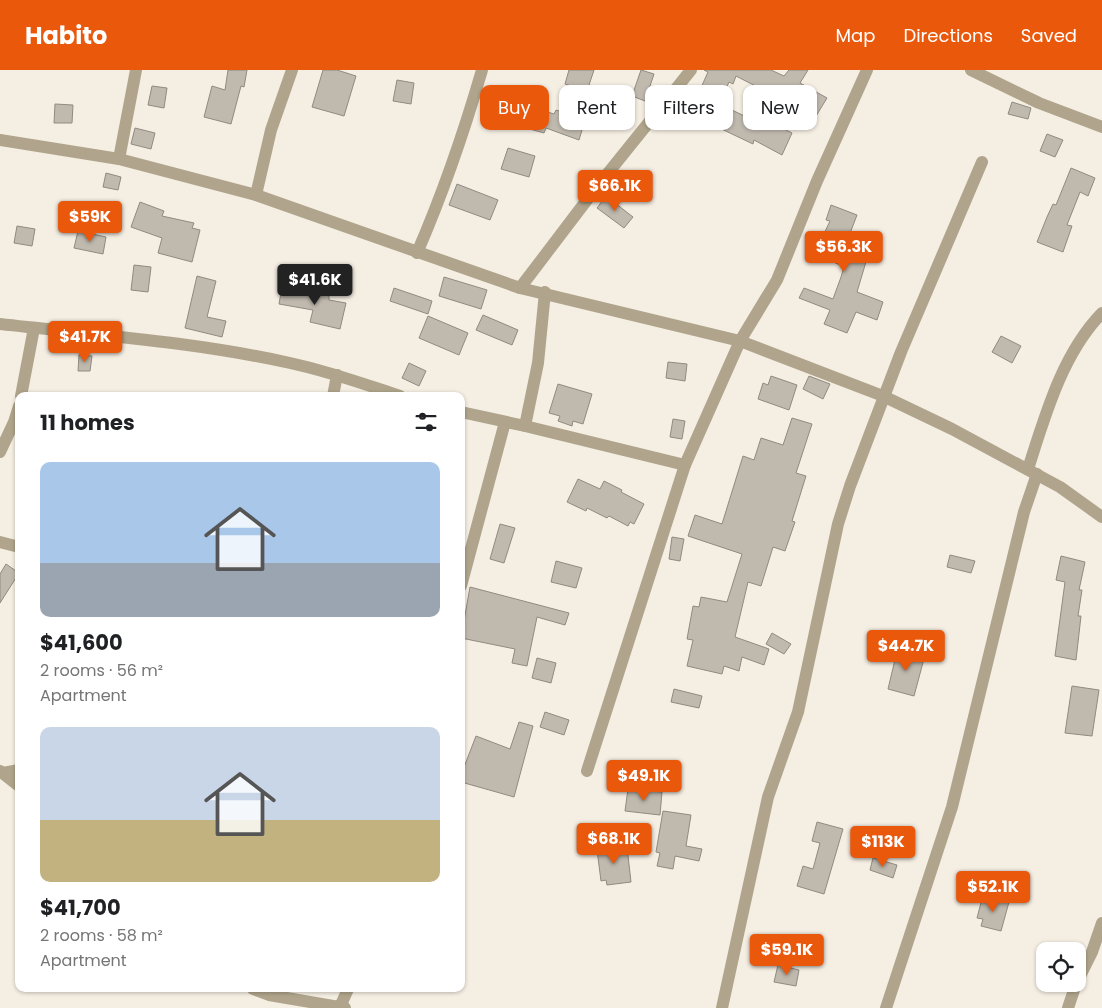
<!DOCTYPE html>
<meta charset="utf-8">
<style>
:root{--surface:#fff;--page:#f2f2f2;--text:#202124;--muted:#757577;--accent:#ea580c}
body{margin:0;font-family:Poppins,sans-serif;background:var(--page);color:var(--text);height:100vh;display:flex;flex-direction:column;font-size:19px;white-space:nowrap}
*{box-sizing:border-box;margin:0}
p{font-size:16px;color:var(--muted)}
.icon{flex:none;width:28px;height:28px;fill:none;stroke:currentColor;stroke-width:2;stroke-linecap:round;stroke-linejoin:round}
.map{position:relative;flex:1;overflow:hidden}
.panel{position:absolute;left:15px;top:322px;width:450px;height:600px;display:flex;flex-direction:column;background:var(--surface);border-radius:10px;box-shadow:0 1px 4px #0004}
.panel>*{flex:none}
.hud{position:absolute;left:480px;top:15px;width:475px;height:45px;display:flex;gap:10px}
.fabs{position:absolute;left:1036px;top:872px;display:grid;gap:10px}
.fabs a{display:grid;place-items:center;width:50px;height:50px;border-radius:10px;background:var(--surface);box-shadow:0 1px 4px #0004;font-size:25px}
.price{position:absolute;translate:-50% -42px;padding:0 11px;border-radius:5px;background:var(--accent);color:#fff;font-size:16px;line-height:32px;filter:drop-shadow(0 1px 2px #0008)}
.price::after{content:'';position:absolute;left:50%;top:30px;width:15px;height:11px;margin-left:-8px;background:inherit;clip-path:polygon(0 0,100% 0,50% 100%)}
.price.on{background:#222;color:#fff}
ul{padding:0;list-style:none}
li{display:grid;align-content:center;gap:10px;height:265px;padding:0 25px}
li span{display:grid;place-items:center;height:155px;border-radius:10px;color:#555}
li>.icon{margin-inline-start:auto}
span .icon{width:90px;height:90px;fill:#fffc;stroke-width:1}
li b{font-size:21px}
h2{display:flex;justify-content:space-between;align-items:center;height:60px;padding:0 25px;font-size:21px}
.chip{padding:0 18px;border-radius:10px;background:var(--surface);box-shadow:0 1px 4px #0004;font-size:18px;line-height:45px}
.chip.on{background:var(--accent);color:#fff}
header{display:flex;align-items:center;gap:30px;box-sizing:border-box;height:70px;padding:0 25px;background:var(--accent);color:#fff}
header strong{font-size:24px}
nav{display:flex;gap:28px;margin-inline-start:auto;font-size:18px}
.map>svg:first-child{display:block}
</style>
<header>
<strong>Habito</strong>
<nav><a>Map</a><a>Directions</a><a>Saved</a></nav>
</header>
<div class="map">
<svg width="1102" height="938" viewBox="0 0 1102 938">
<rect width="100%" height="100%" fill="#f5eee3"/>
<g fill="#bfb9ae" stroke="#908a81">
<path d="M228,0h19l-3,17 -3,-1 -10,38 -27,-7 8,-31 13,4z"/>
<path d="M323,0h14l19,6 -12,40 -32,-9z"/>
<path d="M569,0h25l-7,21 -22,-7z"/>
<path d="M641,0l13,4 -9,27 -13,-5z"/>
<path d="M704,0h67l13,6 5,-6h19l-8,13 27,15 -14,23 -41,-23 1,-3 -37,-19 -3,8 -4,-2 -10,22 34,16 3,-5 36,18 -10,22 -28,-15 -1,4 -42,-20 -1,5 -20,-10 13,-27 -3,-2 8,-18z"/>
<path d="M397,10l17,3 -3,21 -18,-3z"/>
<path d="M152,16l15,2 -3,20 -16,-3z"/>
<path d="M1012,32l19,6 -3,11 -20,-5z"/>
<path d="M55,34l18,1 -1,18h-18z"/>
<path d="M521,34l33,10 2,-4 29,10 -6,20 -33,-12 -2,5 -29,-8z"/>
<path d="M135,58l20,5 -4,16 -20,-5z"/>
<path d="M1047,64l16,6 -8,17 -15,-6z"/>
<path d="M508,78l27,8 -6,21 -28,-8z"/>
<path d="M1071,98l24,10 -7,18 -8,-4 -13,33 5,1 -9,26 -26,-10 10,-25 6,-13 3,1z"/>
<path d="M106,103l15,4 -3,13 -15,-3z"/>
<path d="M457,114l41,16 -8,20 -41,-15z"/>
<path d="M606,126l27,21 -9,11 -27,-20z"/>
<path d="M140,132l24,9 -2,5 32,7 -2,5 8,2 -8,32 -34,-9 4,-15 -31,-11z"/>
<path d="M831,135l26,10 -8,21 22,9 -14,47 26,10 -6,18 -21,-8 -9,21 -23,-9 6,-14 -31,-12 5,-10 29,11 8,-22 3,-10 -29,-14 15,-32 -4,-1z"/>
<path d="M17,156l18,3 -3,17 -18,-3z"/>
<path d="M78,161l28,6 -3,17 -29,-6z"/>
<path d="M134,195l17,2 -3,25 -17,-2z"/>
<path d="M197,206l19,5 -9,36 19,4 -4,16 -37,-9z"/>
<path d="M444,207l43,13 -6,19 -42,-13z"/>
<path d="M282,217l47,8v5l17,3 -6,26 -30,-7 3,-12 -34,-6z"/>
<path d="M394,218l38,13 -4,13 -38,-13z"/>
<path d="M483,245l35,15 -6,15 -36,-15z"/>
<path d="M428,246l40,17 -9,22 -40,-17z"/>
<path d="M1001,266l20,10 -9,17 -20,-11z"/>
<path d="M79,285l13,1 -2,15h-12z"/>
<path d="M668,292l19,2 -2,17 -19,-3z"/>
<path d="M409,293l17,8 -7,15 -17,-8z"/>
<path d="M771,306l26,9 -8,25 -31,-11 5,-16 5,2z"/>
<path d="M809,306l21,8 -7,15 -20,-10z"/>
<path d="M558,314l34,10 -9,30 -10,-3 -1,5 -14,-5 2,-5 -11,-3z"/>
<path d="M792,348l20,6 -16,49 10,3 -14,45 3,1 -10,29 -12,-4 -12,39 -13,-4 -13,55 34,12 -5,16 -22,-8 -3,14 -15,-5 -2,8 -35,-8 6,-26 -6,-1 6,-33 6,1 2,-10 26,5 15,-48 -54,-18 7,-21 27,9 21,-68 11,4 7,-22 22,7z"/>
<path d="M673,349l12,2 -3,18 -12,-2z"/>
<path d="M578,409l22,10 4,-8 18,9 -1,2 23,12 -10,20 -4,-2 -2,4 -19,-10 -2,2 -20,-10 -1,3 -19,-9z"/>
<path d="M500,454l15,4 -11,35 -14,-4z"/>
<path d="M672,467l12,2 -4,22 -11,-2z"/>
<path d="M950,485l25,6 -4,12 -24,-6z"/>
<path d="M1061,486l24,6 -6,28h3l-4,26h3l-5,44 -21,-4 10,-74 -9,-2z"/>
<path d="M556,491l26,7 -6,20 -25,-6z"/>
<path d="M6,494l13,9 -19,30v-29z"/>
<path d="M470,517l99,26 -4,12 -28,-8 -10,49 -15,-3 3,-14 -54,-11z"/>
<path d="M772,563l19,11 -7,10 -18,-10z"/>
<path d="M898,577l27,8 -11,41 -26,-7z"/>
<path d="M537,588l19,5 -5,20 -19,-5z"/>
<path d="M1072,616l27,4 -7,46 -27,-3z"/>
<path d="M674,619l28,7 -3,12 -28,-6z"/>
<path d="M545,642l24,8 -5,15 -24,-8z"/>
<path d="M519,652l14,4 -19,71 -53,-15v-7l15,-39 34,13z"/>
<path d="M628,719l34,3 -2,23 -35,-4z"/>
<path d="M663,741l28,4 -5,31 16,3 -3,12 -24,-5 -2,13 -16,-3 3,-13 -4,-1z"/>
<path d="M817,752l26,7 -19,65 -27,-8 6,-20 10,3 7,-26 -8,-2z"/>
<path d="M616,774v4l11,-1 4,35 -24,3 -1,-5 -5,1 -4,-31h6l-1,-4z"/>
<path d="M873,788l24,7 -4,13 -23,-8z"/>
<path d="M983,825l26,7 -8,29 -20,-5 2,-7 -6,-1z"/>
<path d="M778,895l21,5 -3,16 -22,-4z"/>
</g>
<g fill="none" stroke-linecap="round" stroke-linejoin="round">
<g stroke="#b0a58c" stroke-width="12">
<path d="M971,0l68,33 63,24"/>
<path d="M0,70l119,19 137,36 264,93 220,53 143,55 69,33 108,58 42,30"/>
<path d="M119,89l17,-89"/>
<path d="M256,125l15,-65 21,-60"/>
<path d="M417,183c26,-60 47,-121 65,-183"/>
<path d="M520,218l76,-100 95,-118"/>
<path d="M0,254c97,11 195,18 290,39 38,8 74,21 110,33"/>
<path d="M21,326l13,-68"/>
<path d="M333,326l4,-21"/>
<path d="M461,342l64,14 13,-63 7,-71"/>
<path d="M525,356l160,39 -98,306"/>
<path d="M0,382l14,-30 5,-16"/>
<path d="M685,395l55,-124 37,-61 40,-99 50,-111"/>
<path d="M1028,399c17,-53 34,-115 74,-156"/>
<path d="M0,472l19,5"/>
<path d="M461,516l44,-164"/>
<path d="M0,701l19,15"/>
<path d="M3,703l16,-3"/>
<path d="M1078,910l14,-28 10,-29"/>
<path d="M253,919l16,6 76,13"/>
<path d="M340,937l8,-18"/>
<path d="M722,938l46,-211 30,-85 40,-188 12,-38 51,-134 81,-190"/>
<path d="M886,938l66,-201 72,-295 13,-38"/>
<path d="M1068,938l8,-24"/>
</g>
</g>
</svg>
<div class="fabs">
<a><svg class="icon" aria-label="locate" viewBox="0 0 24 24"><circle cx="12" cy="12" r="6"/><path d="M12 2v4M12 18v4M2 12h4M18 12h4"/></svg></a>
</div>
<b class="price" style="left:615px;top:142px">$66.1K</b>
<b class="price" style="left:90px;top:173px">$59K</b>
<b class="price" style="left:844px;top:203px">$56.3K</b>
<b class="price on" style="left:315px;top:236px">$41.6K</b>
<b class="price" style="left:85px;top:293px">$41.7K</b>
<b class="price" style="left:906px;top:602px">$44.7K</b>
<b class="price" style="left:644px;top:732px">$49.1K</b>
<b class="price" style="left:614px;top:795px">$68.1K</b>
<b class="price" style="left:883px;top:798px">$113K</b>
<b class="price" style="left:993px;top:843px">$52.1K</b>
<b class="price" style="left:787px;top:906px">$59.1K</b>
<div class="hud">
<a class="chip on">Buy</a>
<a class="chip">Rent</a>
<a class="chip">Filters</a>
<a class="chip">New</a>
</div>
<section class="panel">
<h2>11 homes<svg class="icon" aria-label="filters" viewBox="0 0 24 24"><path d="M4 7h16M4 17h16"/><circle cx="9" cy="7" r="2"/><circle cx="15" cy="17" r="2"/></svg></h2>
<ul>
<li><span style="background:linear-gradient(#a9c7e8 65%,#9aa5b1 0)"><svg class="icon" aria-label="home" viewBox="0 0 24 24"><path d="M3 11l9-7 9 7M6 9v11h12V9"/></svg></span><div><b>$41,600</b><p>2 rooms · 56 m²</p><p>Apartment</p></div></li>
<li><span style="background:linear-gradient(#c9d6e8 60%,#c2b280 0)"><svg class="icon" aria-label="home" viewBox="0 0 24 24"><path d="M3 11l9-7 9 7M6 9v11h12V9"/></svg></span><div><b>$41,700</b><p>2 rooms · 58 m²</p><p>Apartment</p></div></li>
</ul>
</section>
</div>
